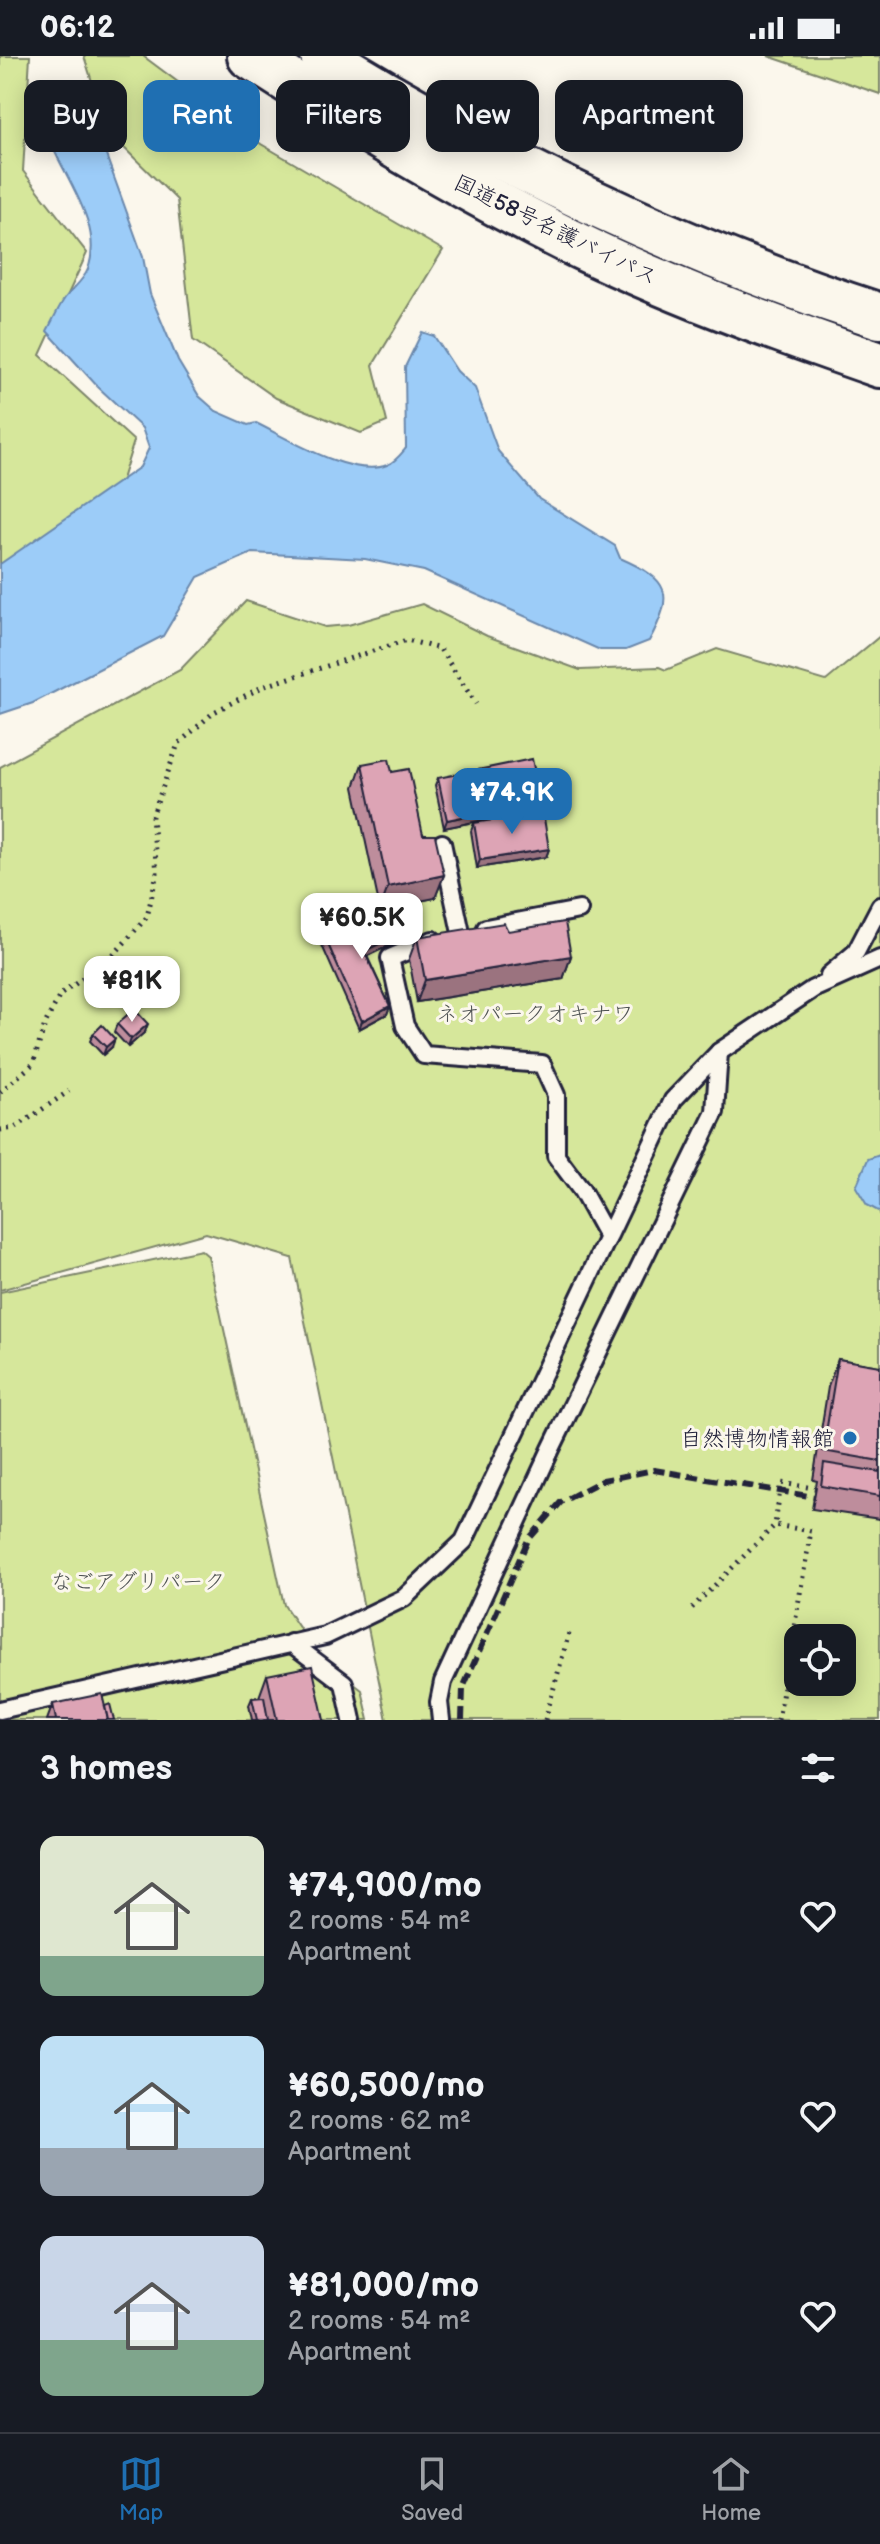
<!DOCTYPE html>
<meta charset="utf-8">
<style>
:root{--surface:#171b24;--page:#20242c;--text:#f1f3f6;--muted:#9ea1a6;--line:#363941;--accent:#1f6fb2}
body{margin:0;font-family:"Balsamiq Sans","Klee One",sans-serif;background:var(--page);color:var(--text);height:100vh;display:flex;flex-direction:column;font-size:30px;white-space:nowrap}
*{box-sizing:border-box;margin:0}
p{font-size:26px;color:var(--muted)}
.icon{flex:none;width:44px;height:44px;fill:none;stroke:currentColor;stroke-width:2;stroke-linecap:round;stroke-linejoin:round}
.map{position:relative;height:1664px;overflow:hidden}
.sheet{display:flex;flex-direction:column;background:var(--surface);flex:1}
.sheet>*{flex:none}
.top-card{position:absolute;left:24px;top:24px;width:832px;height:72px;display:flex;gap:16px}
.fabs{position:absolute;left:784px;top:1568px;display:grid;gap:16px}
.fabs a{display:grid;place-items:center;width:72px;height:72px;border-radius:16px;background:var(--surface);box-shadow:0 4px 20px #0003;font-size:40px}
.price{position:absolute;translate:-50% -68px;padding:0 18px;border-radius:16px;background:#fff;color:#222;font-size:26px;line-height:52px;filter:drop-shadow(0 2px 4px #0008)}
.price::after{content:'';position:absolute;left:50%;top:48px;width:24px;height:18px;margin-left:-12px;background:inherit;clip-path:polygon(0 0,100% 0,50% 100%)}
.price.active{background:var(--accent);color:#fff}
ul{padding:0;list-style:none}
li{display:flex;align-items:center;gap:24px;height:200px;padding:0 40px}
li span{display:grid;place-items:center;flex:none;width:224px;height:160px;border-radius:16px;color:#555}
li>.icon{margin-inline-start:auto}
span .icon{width:96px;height:96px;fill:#fffc;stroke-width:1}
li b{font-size:34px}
h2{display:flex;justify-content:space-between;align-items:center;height:96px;padding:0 40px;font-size:34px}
.pill{padding:0 28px;border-radius:16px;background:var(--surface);box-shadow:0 4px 20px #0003;font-size:28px;line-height:72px}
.pill.active{background:var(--accent);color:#fff}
.status{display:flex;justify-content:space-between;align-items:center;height:56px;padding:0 40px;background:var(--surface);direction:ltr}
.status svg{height:22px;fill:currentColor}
.menu{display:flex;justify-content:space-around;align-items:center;height:112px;border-top:2px solid var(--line);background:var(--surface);font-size:22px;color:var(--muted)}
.menu a{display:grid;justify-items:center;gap:4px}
.menu .active{color:var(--accent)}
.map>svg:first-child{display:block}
</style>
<div class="status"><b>06:12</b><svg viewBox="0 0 49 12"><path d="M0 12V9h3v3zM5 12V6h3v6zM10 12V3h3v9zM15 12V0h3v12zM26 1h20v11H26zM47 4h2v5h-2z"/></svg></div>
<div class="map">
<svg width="880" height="1664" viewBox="0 0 880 1664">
<rect width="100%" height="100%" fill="#fbf7ec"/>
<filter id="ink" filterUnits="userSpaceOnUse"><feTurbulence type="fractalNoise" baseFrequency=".0125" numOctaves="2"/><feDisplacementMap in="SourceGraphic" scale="16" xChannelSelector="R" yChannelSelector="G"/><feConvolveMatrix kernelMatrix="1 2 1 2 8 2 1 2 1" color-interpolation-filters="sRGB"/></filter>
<g filter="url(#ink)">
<g fill="#d6e79b" stroke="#7c846b" stroke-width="2" fill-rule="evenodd">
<path d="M0,0h30l-7,115 64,82 -47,102 94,86 -21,67 -113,58z"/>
<path d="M84,0h59l118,88 182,106 -70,115 14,57 -26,11 -85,-35 -83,-58 -16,-140 -69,-68z"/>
<path d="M768,0h112v38z"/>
<path d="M246,545l79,26 23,-2 74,-21 65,32 93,34 79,-3 7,3 51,-21 109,32 54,-45v1084h-493l-95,-462 -86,-25 -206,57v-523l180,-97zM798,1582h44v44h-44z"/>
<path d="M201,1194l7,6 76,349 34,51 44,34 7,30h-369v-428z"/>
</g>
<g fill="#9cccf8" stroke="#6b88ac" stroke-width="2">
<path d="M48,26l31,16 20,38 44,121 7,37 28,67 21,35 17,15 32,14 8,-2c31,15 97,56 131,42 8,-3 14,-11 19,-17l-1,-81 17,-35 12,4 23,35 18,17 23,63 41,48 76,47 5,12c50,22 55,35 29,83l-23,9h-26l-176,-79 -59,-12 -113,-6 -54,24 -35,59 -130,67 -33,11v-150l140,-97 9,-19 -7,-20 -44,-41 -51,-56c6,-11 11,-23 18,-33 7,-9 19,-18 23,-29 22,-60 -60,-126 -48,-181z"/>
<path d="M880,1099v57l-13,-7 -11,-18 12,-28z"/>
</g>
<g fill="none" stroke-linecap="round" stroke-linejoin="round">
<g stroke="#22223b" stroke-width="22">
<g id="service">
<path d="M442,787l19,90"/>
<path d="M486,872l93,-18"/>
<path d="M433,884l-43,18 15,68 19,29 118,9 14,31v61l26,35 26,47"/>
<path d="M829,919l27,-23 24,-46"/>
<path d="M291,1587l53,40 8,37"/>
<path d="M0,1654l325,-74 79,-38 60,-57 209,-441 46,-48 94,-63 67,-30"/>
<path d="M441,1664l-2,-18 4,-20 108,-233 164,-337 4,-60"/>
</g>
</g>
<g stroke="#22223b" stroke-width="50">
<g id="trunk">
<path d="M250,0c102,66 206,129 315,183 101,50 208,89 315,126"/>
<path d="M323,0c177,109 359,196 557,260"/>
</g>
</g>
<g stroke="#22223b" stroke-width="5" stroke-dasharray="2 6" stroke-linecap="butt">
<path d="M0,1036l33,-28 12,-40 15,-29 51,-37 36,-41 10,-44 -5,-56 26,-73 36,-32 48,-25 145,-47 33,9 36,55"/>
<path d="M0,1074l15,-2 54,-37"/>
<path d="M692,1552l83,-83"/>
<path d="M545,1664l24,-87"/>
<path d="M778,1664l33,-189 -36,-6 6,-42 39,6"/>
</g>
<use href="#service" stroke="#fbf7ec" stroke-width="16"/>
<use href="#trunk" stroke="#fbf7ec" stroke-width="44"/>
<path stroke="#22223b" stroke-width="6" stroke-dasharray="12 6" stroke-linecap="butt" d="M462,1664l1,-32 65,-148 33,-38 42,-22 51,-10 226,38"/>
</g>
<g fill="#be8d9c" stroke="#22223b" stroke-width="2">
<path d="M362,708l30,8 52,103 -9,23 -55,11 -26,-122z"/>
<path d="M438,722l103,23 -3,8 -94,19 -9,-43z"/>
<path d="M474,767l75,26 -3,8 -69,11 -6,-37z"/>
<path d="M387,870l17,6 -3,8 -34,16 23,50 -3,8 -28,15 -39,-88 3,-8z"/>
<path d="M508,875l63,25 -8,23 -146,23 -8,-43 8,-22z"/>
<path d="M117,968l28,8 -17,15 -14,-15z"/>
<path d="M93,978l19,13 -9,8 -13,-14z"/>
<path d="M838,1303l42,7v153l-68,-10 5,-28 -4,-1 15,-93z"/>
<path d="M267,1619l57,45h-72l-3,-15 3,-7 7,-1z"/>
<path d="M53,1648l52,2 9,14h-67z"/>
</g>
<g fill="#9b737f" stroke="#22223b" stroke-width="2">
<path d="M541,745l-3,8 -94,19 3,-8z"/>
<path d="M549,793l-3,8 -69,11 3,-8z"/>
<path d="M444,819l-9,23 -55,11 8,-22z"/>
<path d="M404,876l-3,8 -40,19 3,-8z"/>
<path d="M571,900l-8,23 -146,23 8,-22z"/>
<path d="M390,950l-3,8 -28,15 3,-8z"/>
<path d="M148,968l-3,8 -17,15 3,-8z"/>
<path d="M115,983l-3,8 -9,8 3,-8z"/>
</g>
<g fill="#dda4b5" stroke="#22223b" stroke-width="2">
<path d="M389,703l3,13 17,-3 14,66h12l9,40 -56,12 -26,-123z"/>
<path d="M532,703l9,42 -94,19 -9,-42z"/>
<path d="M543,756l6,37 -69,11 -6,-37z"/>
<path d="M379,858l8,12 11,-7 6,13 -40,19 26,55 -28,15 -39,-88z"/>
<path d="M565,866l6,34 -146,24 -8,-43 87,-14 4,8z"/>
<path d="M134,953l14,15 -17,15 -14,-15z"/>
<path d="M102,969l13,14 -9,8 -13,-13z"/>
<path d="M838,1303l42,7v95l-57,-10z"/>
<path d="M824,1407l56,9v24l-59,-10z"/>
<path d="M312,1610l12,54h-47l-10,-45z"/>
<path d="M102,1638l6,26h-52l-3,-16z"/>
<path d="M264,1641l4,23h-11l-5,-22z"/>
<path d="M110,1648l4,16h-6l-3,-14z"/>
</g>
</g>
<circle fill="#1f6fb2" stroke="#fbf7ec" stroke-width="3" cx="850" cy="1382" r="8"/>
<g text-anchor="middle" stroke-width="6" stroke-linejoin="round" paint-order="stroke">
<g font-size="22" fill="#22223b" stroke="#fbf7ec">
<text transform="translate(556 173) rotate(26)" y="8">国道58号名護バイパス</text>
</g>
<g font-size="22" fill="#4f5353" stroke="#fbf7ec">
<text x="535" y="965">ネオパークオキナワ</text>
<text x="138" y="1533">なごアグリパーク</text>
</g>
<g font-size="22" fill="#22223b" stroke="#fbf7ec" text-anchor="end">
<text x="834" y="1390">自然博物情報館</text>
</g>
</g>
</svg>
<div class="fabs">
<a><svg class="icon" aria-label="locate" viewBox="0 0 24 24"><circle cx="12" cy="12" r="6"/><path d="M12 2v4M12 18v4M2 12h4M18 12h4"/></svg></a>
</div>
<b class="price active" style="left:512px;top:780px">¥74.9K</b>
<b class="price" style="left:362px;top:905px">¥60.5K</b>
<b class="price" style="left:132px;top:968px">¥81K</b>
<div class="top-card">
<a class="pill">Buy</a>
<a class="pill active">Rent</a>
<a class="pill">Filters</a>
<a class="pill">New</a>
<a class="pill">Apartment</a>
</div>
</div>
<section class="sheet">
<h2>3 homes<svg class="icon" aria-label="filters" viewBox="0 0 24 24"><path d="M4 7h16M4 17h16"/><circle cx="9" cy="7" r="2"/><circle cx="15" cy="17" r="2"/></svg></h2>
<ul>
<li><span style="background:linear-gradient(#dfe7d0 75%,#7fa58c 0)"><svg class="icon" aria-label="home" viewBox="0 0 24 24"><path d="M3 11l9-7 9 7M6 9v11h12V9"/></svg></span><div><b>¥74,900/mo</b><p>2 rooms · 54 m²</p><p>Apartment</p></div><svg class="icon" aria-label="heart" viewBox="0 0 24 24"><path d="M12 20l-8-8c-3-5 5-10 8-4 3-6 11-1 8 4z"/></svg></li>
<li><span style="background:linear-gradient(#bfe0f5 70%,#9aa5b1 0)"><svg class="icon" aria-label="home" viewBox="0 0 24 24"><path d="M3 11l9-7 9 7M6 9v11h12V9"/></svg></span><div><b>¥60,500/mo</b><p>2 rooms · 62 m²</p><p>Apartment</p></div><svg class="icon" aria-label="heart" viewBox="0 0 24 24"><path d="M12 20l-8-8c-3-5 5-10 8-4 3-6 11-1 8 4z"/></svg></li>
<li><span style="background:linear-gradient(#c9d6e8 65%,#7fa58c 0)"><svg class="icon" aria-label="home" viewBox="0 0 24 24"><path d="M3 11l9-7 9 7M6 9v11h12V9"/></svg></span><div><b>¥81,000/mo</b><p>2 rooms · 54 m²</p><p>Apartment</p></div><svg class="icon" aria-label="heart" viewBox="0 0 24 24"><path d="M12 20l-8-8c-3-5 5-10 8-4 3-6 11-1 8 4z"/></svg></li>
</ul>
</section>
<nav class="menu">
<a class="active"><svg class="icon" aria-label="map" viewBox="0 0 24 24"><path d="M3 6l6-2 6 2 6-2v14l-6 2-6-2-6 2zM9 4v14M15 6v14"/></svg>Map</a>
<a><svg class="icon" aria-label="saved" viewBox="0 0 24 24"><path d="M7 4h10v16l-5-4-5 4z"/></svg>Saved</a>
<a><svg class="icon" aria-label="home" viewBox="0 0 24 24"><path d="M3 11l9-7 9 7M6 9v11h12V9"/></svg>Home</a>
</nav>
